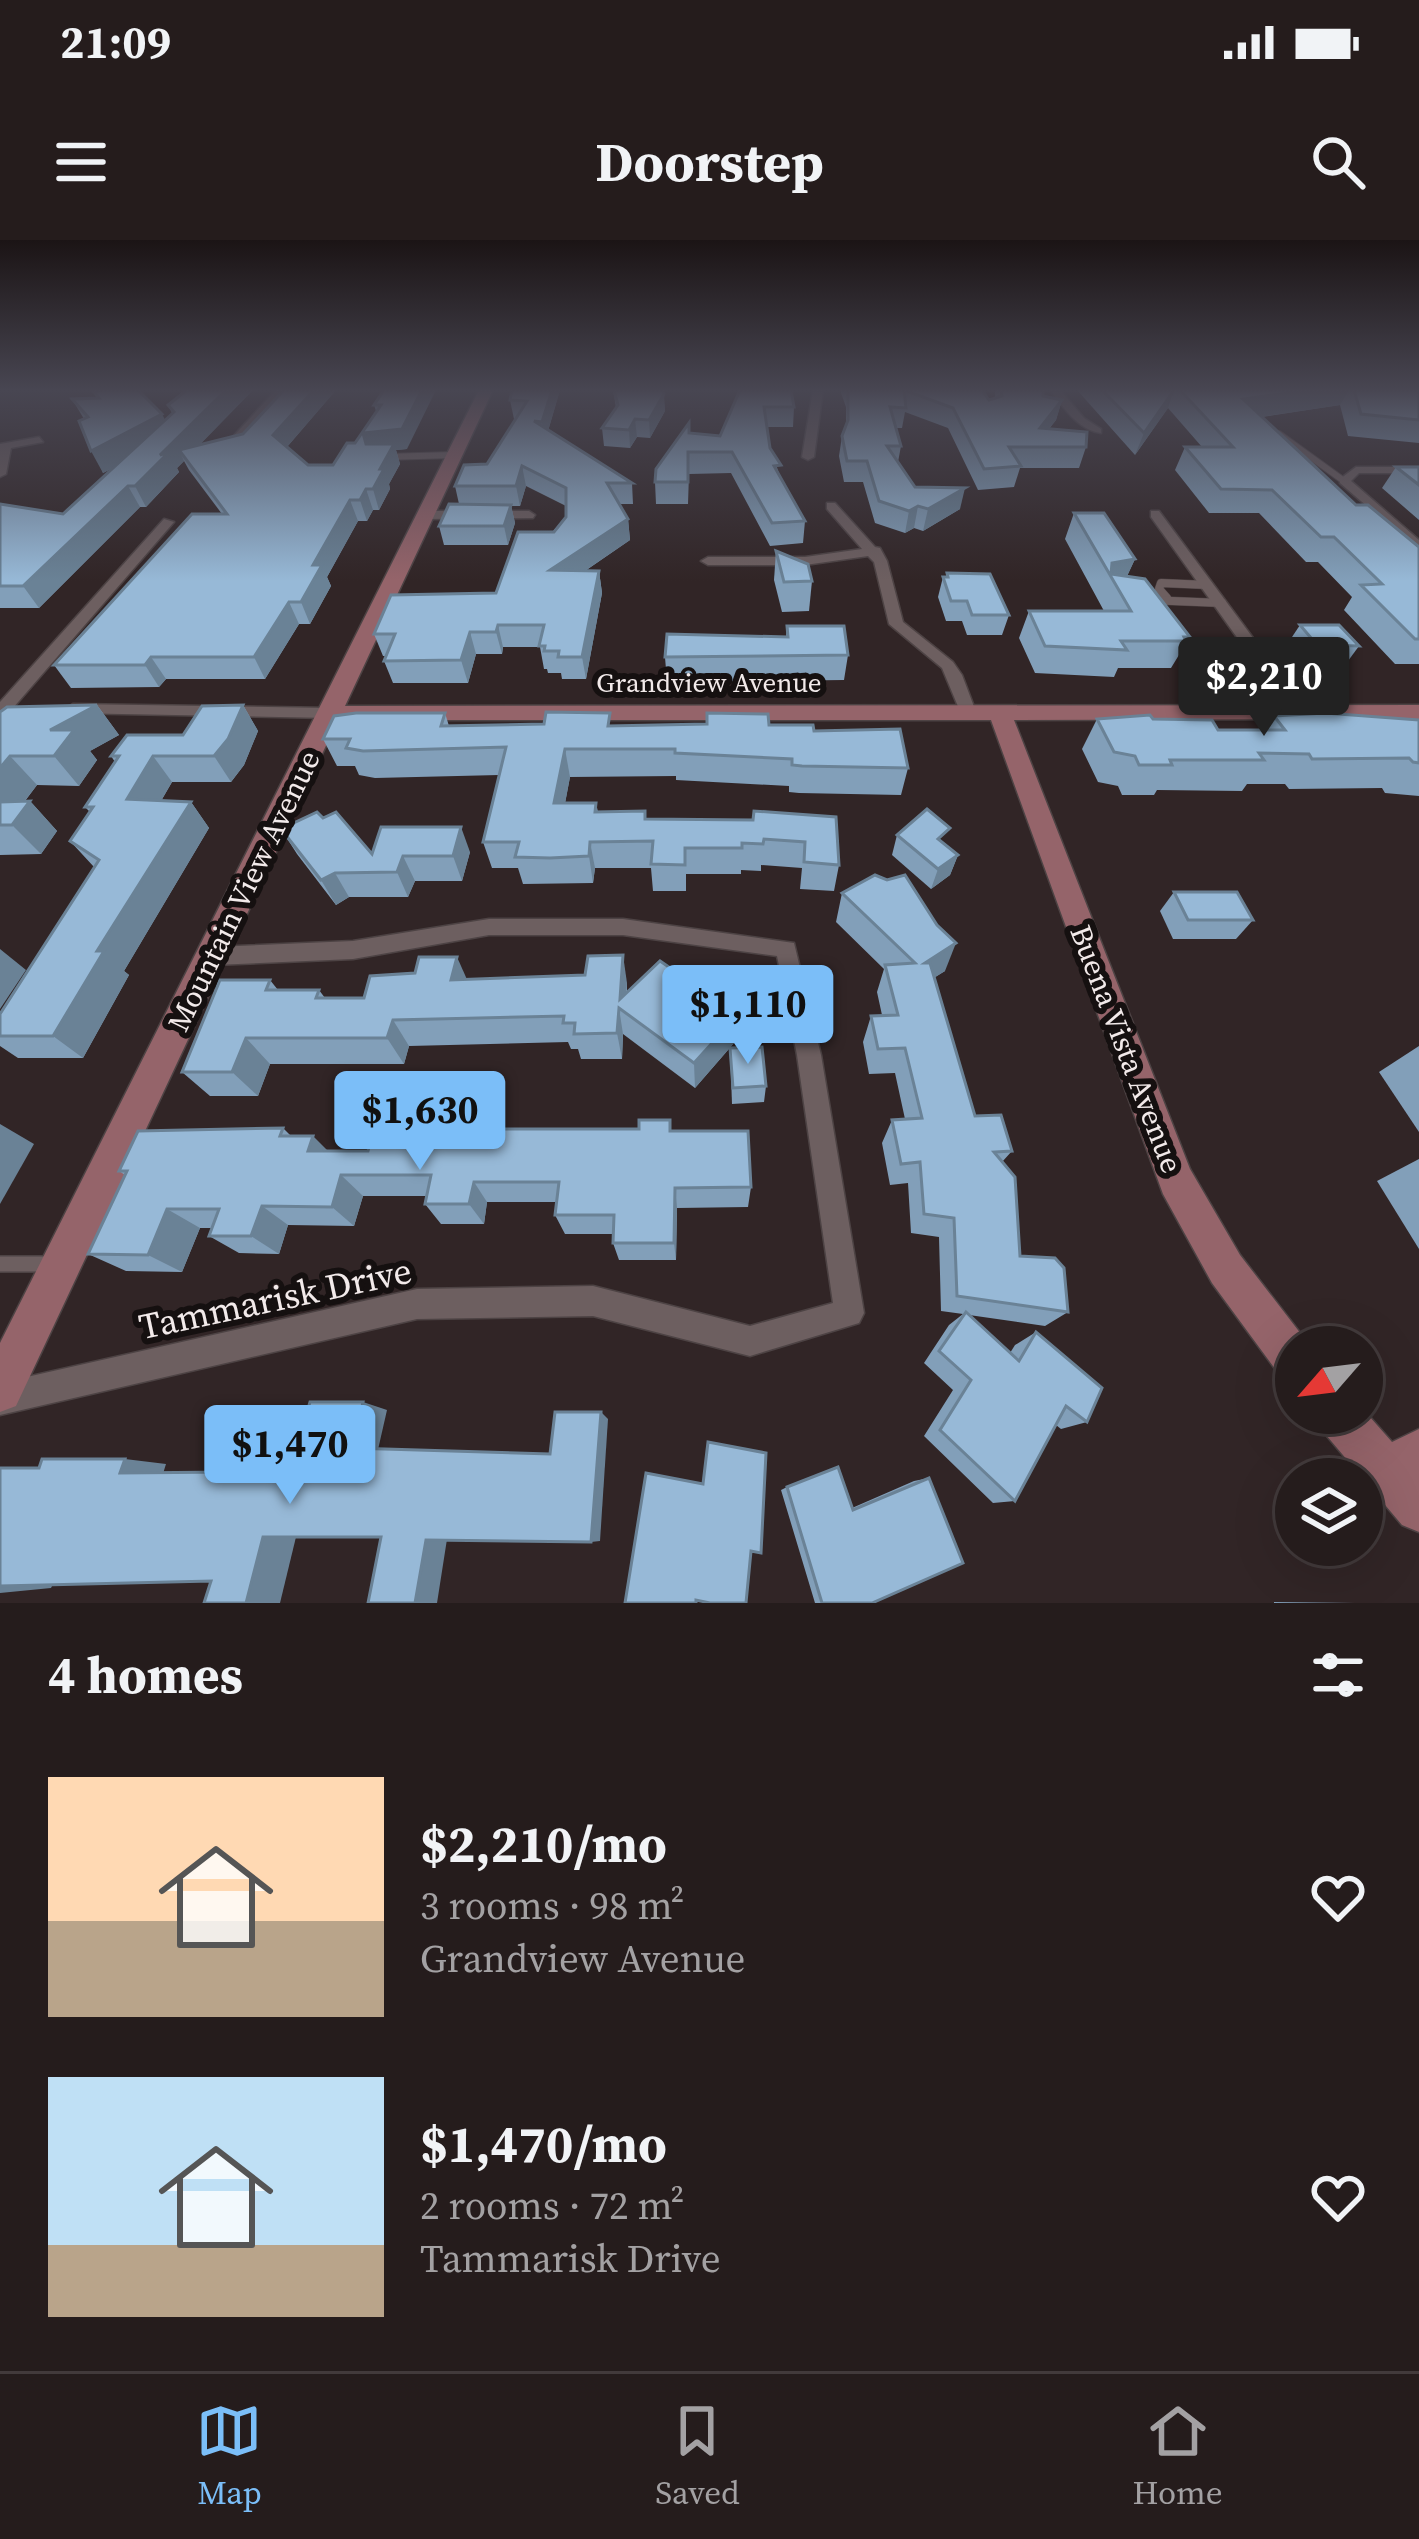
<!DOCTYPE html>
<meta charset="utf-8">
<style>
:root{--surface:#251c1c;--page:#2d2525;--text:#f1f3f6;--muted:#a3a1a3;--line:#423a3b;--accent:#7bbef8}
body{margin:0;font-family:"Source Serif 4",serif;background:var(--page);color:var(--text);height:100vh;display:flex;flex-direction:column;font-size:45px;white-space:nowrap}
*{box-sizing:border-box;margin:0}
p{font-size:39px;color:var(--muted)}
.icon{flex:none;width:66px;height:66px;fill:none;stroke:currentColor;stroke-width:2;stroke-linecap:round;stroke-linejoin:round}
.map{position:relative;height:1363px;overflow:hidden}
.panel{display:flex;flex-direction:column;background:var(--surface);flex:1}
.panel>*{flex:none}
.needle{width:78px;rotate:242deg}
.buttons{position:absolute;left:1275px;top:1086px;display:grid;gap:24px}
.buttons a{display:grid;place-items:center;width:108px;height:108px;border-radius:50%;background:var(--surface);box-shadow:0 12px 48px #0002,0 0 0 3px var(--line);font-size:60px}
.price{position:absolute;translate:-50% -102px;padding:0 27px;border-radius:12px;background:var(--accent);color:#111;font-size:39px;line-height:78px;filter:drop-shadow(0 3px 6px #0008)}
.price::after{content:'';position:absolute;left:50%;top:72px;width:36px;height:27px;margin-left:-18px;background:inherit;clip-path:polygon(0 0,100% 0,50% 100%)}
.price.current{background:#222;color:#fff}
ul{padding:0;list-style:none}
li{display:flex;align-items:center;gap:36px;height:300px;padding:0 48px}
li span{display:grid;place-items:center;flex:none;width:336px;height:240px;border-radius:0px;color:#555}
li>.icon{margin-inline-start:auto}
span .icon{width:144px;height:144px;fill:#fffc;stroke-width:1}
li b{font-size:51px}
h2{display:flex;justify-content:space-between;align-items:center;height:144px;padding:0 48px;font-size:51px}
.status{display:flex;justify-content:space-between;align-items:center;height:84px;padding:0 60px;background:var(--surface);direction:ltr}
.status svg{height:33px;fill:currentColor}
header{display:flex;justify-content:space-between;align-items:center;height:156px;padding:0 48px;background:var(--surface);font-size:54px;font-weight:700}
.dock{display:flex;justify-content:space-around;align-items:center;height:168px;border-top:3px solid var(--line);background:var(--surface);font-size:33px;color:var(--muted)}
.dock a{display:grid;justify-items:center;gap:6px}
.dock .current{color:var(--accent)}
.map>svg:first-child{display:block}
</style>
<div class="status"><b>21:09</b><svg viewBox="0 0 49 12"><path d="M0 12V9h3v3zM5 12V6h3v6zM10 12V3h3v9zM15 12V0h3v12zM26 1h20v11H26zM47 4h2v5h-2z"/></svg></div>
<header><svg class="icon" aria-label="menu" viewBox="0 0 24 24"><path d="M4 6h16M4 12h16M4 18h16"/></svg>Doorstep<svg class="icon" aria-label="search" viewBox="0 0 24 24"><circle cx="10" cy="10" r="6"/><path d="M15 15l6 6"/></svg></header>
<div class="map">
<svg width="1419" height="1363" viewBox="0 0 1419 1363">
<rect width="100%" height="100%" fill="#312526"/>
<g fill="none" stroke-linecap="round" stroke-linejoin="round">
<g stroke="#4d4344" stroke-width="8">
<g id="lane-far2">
<path d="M1279,194l65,47"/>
<path d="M384,217l69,-2"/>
</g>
</g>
<g stroke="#4d4344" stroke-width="9">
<g id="lane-far1">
<path d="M1167,358l-8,-9 2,-6 47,2"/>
<path d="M1147,360l75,3"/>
</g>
</g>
<g stroke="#4d4344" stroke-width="18">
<path id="lane" d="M0,1024h51"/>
</g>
<g stroke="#4d4344" stroke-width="3">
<g id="street">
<path d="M276,150h10l-51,57h-8v-4z"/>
<path d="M813,150h10l-9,67 -6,3 -6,-3z"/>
<path d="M1050,150h10l24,28 17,11v4c-23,-3 -37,-25 -51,-43z"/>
<path d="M39,197l4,5 -32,6 -5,26 -6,3v-33z"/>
<path d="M1356,227h63v6h-60l-8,8 68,59v11l-79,-68v-4z"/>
<path d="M827,263h8l40,44 5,1 7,13 16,61 50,40 9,13 14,37 -2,4h-12l-20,-48 -53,-44 -15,-62 -6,-6 -63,9h-97l-7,-4 7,-4h97l57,-8 -35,-40z"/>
<path d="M529,271l6,4 -2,3 -110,1 -6,-4 6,-4z"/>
<path d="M1151,271h8l146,197v8h-12l-142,-199z"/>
<path d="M164,279l10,3 -168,194 -6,1v-15z"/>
<path d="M73,464l257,4 8,5 -8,5 -263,-5 -2,-4z"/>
<path d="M489,679h134l171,24 27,112 43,258 -5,10 -109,33 -157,-40 -176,3 -417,96v-32l417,-94 176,-3 157,40 83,-23 -36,-248 -20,-99 -154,-21h-134l-136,24 -139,6 -8,-3 -3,-6 3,-6 8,-3 139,-6z"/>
</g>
</g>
<g stroke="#4d4344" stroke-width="3">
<g id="secondary">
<path d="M479,150h14l-148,316 1074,-1v14l-405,1 176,449 50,86 71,92h-15v37l-15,-7 -69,-94 -49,-89 -172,-474h-653l-322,686 -16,6v-69z"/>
<path d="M1362,1168l30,34 27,-13v103l-17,-7 -81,-96 -6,-16h47z"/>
</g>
</g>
<use href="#lane-far2" stroke="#6d5f60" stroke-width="6"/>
<use href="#lane-far1" stroke="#6d5f60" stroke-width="8"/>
<use href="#lane" stroke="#6d5f60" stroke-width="15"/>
<use href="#street" fill="#6d5f60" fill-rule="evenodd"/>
<use href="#secondary" fill="#95646a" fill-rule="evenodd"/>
</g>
<g fill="#829fb9">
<path d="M187,150h66l-54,55 44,-11 41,-44h52l-49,57 21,18h25l22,-22 21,-32 -2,-6 10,-15 23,59 -11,1 4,14 -11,20 1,5 -11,21h-6l-6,11h-9l-31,56 4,9 -21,38h-11l-34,55h-99l-7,8 -88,1 -17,-23 168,-151 -33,-44 -5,-9 -7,7 2,4 -33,35h-6l-101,101h-39v-104l63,10 50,-46 -10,5 -19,-54 -12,-20h25l-3,-7 71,28 7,-7 -4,-8z"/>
<path d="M560,150l-12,41 84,52 1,21h-14l9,15 2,21 -45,31h14l3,22 -16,86h-24l-1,-6h-13l-1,-4h-3l-4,-22h-37l-1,7h-26l-8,29h-75l-9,-22 2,-5h-3l-9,-22 122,-41 70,-76v-11l-40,-20 -6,20h-9l4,17 -7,22h-64l-5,-19 20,-22 -4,-18 32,-22 28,-45h-1l-4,-19z"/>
<path d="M613,150h50l2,21 -15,27 -13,-1 -7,11 -26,-2 -2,-18 14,-20z"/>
<path d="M740,150l54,17 -1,20h-26l3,21 10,28 25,45 -2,22 -33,3 -39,-73 -42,1 -1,30h-32l-1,-22 34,-49 31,3z"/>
<path d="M840,150h142l7,10 6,-2v-8h48v6l19,4 -6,20 -7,9 37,18 -7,21h-59l-6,19 -36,3 -30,-62 -43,-16 -3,16h-6l5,18 -3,16 17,25 45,22 -37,22 -9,-3 -9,5 -30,-10 -12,-41h-19l-5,-26 3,-20 4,-10v-19z"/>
<path d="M1077,150h342v53l-71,-7 -8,-31 -78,12 94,88 63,42v117h-24l-51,-54 8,-13 -34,-35h-12l-47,-49h-50l-34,-43 10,-23h17l-34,-39 -33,47z"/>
<path d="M1396,227h23v53l-37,-32z"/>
<path d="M1074,273l61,46 -8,17 63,61 -19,31h-53l-4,9 -79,-4 -16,-35 10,-27h75l-39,-72z"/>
<path d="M776,311l36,30 -3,30 -27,1 -8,-32z"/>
<path d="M947,333l62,42 -7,20h-35l-5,-14h-16l-8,-24 5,-20h3z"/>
<path d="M1300,385l59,21 -22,30 -41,-1 -16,-20z"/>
<path d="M787,386l61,29 -4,25 -177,2 -2,-25 121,-20z"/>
<path d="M97,465l22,30 -29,16 7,9 -18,26 -42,-1 -12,16h5l27,30 -16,23 -41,1v-143z"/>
<path d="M243,465l15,26 -14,34 -13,17h-59l-11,19 30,1 18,26 -85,143 5,4 -46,83h-65l-18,-12v-32l94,-147 -24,-26 20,-29 -5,-5 30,-45 -4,-6 72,-21z"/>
<path d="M445,473l4,13 320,-1 45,6 94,37 -7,27 -102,-2 -10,-1v-6l-113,-6v-4l-106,1 -5,26h31l2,9 47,-1 1,8 107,1 83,-3 3,48 -5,26 -34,-2 2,-21 -41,-3v6l-20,-1v4h-55v17h-33l-2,-23h-56l-2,15 -70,1 -5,-16h-26l-9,-26 16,-67 -124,3 -16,-3 -4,-9h-18l-14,-27z"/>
<path d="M1274,476l145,4v76l-34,-3 -3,-5 -93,1 -4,-5h-38l-5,7 -85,-1 -3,5h-32l-4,-9 -20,-4 -16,-33 15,-30h56l65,11h47z"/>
<path d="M323,578l49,36 98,-2 -8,29h-47l-7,16h-59l-13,8 -39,-51 -16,-25z"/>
<path d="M897,595l61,20 -8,20 -19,14 -39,-34z"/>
<path d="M1174,652l79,28 -17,19h-63l-13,-28z"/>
<path d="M842,653l103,78 -10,6 40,139 37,35 -10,11 18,94 48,56 -23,14 -76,-11 41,38 5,-8 21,-13 51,90 -26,7 -5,-4 -41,76 -22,2 -69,-67 29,-46 -29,-27 25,-38 14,-11 -22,-3 -2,-74 -28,-4 -3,-50 -18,2 -8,-42 10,-23 13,-1 -10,-46 -26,1 -6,-32 8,-26 11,-1 -5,-23 7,-23 -48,-47z"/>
<path d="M467,739l160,4v9l114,43 -46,53 -72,-54 -1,25h-41l-3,-10h-7l-3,-7 -159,4 -5,18h-134l-12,32h-48l-28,-24 88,-92 8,10h41l6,8h39z"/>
<path d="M1419,806v86l-40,-60z"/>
<path d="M730,808l36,38 -2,16 -32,2z"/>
<path d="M283,888l8,8 37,15h40l118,-22 185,2 80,56 -3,20 -71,1 -1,52h-57l-6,-17v-9h-48l-10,-19 2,-13h-70l-3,22h-43l-16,-20 2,-8h-64l-9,30 -66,-1 -9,29 -40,-1 -30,-17 2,-8h-11l-18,44 -56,-1 -38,-17 37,-79 -6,-4z"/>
<path d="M1419,919v90l-42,-68z"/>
<path d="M929,1238l-57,125h-57l-34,-113 6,-3 65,21 62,-27z"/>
<path d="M1274,1362l81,1h4h-85z"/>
</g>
<g fill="#6a8296">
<path d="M226,150h27l-67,69 -7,-9 5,11 -7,7 2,4 -33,35 -11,-21 25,-31z"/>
<path d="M314,150h22l-56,65 -7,-20z"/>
<path d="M422,150h14l-29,59 -11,1 4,14 -11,20 1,5 -11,21 -6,-21 -4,-37 -6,-19z"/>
<path d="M552,150h8l-15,51 -3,-19z"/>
<path d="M1174,150l-6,18 -33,47 9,-22z"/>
<path d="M1310,150h39l-9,15 -107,16 10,-22z"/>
<path d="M664,154l1,17 -15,27 -1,-18z"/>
<path d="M1062,160l-6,20 -23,28 7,-20z"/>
<path d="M162,174l11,21 -70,38 -12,-22z"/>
<path d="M635,179l2,18 -7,11 -1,-18z"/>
<path d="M522,226l4,20 -6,20 -4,-20z"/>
<path d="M128,246l12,21 -101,101 -16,-22z"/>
<path d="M965,248l-5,21 -37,22 5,-22z"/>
<path d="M366,249l7,21 -6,11 -7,-21z"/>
<path d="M350,260l8,21 -31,56 4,9 -21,38 -9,-22 12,-37z"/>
<path d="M511,265l4,18 -7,22 -4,-19z"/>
<path d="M918,266l-4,22 -9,5 4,-22z"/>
<path d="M628,279l2,21 -76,52 -4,-22z"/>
<path d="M1135,319l-12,26 -15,-13 4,-9z"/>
<path d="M599,331l3,22 -16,86 -4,-22z"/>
<path d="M289,362l10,22 -34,55 -11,-22z"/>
<path d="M498,385l5,22 -1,7 -6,-22z"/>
<path d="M470,392l6,22 -8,29 -7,-23z"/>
<path d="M151,417l15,22 -7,8 -14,-22z"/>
<path d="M97,465l22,30 -29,16 7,9 -18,26 -25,-30 -4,-26z"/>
<path d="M243,465l15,26 -14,34 -13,17 -17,-26z"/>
<path d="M565,509l5,28 -10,53 -6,-27z"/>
<path d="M10,516l27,29 -31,40h-6v-57z"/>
<path d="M153,516l19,26 -25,43 -20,-26z"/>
<path d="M30,561l27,30 -16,23 -29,-29z"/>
<path d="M191,562l18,26 -85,143 5,4 -46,83 -30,-22 44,-85z"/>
<path d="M461,587l9,25 -8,29 -9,-25z"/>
<path d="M590,602l5,26 -2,15 -4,-27z"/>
<path d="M958,615l-8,20 -19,14 7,-20z"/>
<path d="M403,616l12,25 -7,16 -11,-25z"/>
<path d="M335,633l14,24 -13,8 -15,-25z"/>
<path d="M956,703l-11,28 -30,19 10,-27z"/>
<path d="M0,709l26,21 -26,39z"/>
<path d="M623,715l4,28 -2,29 -5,-13z"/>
<path d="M457,717l12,27 -18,-4z"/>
<path d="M619,768l4,26 -1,25 -5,-26z"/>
<path d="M743,769l-2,26 -46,53 -1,-25z"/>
<path d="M393,780l16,26 -5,18 -17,-26z"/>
<path d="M246,798l24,26 -12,32 -26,-24z"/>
<path d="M0,884l34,20 -34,60z"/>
<path d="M313,896l23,23 -28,-8z"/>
<path d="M341,935l22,21 -9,30 -22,-19z"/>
<path d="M474,942l13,20 -3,22 -15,-20z"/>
<path d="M675,948l2,20 -1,52 -2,-17z"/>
<path d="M262,966l26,19 -9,29 -28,-18z"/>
<path d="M167,969l33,19 -18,44 -34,-17z"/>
<path d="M363,1162l24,8 -10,44 -25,-6z"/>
<path d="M601,1172l7,7 -8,122 -9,1z"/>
<path d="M125,1219l41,5 -4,13 -42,-4z"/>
<path d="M263,1297h33l-16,66h-34z"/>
<path d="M447,1299l-10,64h-22l11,-63z"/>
<path d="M54,1342l-3,6 -51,5v-7z"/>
</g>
<g fill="#97b9d7" stroke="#6a8296" stroke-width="3">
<path d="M103,150h35l24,24 -71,37 -12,-30 9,-4 -16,-18 27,-1 -5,-6z"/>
<path d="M187,150h39l-66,65 9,-3 -34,34h-7l-105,100h-23v-82l63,10 111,-102 -6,-7z"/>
<path d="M284,150h30l-41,45 35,30h25l14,-22h8l26,-38h-7l10,-15h38l-20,39 -39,4 3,11h28l-14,25h4l-11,20h-7l-6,11h-10l-37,65h9l-21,37h-12l-35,55h-103l-6,8h-91l138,-151h35l-48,-64 64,-16z"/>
<path d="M512,150h40l-10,32 -8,-1 98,62h-25l21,36 -78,51 49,1 -17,86h-24l1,-6h-15l1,-5h-6l5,-21h-46l-2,7h-26l-9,28 -77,1 11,-27h-21l17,-39 105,-2 22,-61h36l12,-15v-29l-44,-22 -6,20h-61l9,-21 23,-1 40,-63 -17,-1z"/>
<path d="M614,150h49l1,4 -15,26 -14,-1 -6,11 -27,-2 16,-23z"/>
<path d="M740,150h51l3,17h-30l6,41 11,17 -7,1 31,55 -33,2 -40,-71h-44v30h-33l1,-13 33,-46v10l31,3z"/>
<path d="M848,150h134l7,10 13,-4 -1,-6h42v6l19,4 -22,28 47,4 -1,15h-77l12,19 -37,3 -31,-61 -49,-18 2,18 -16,-1 11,39h-14l28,41 50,1 -37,21 -10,-3 -9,5 -30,-10 -12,-40h-20l-5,-25 6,-16z"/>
<path d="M1102,150h72l-30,43z"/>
<path d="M1180,150h130l-67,9 113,106h12l51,42v92h-4l-54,-54 21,-1 -48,-47h-13l-49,-47 -51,-1 -36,-42h48z"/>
<path d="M1354,150h65v30l-58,-6z"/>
<path d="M1396,227h23v18z"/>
<path d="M449,264l62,1 -7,21h-65z"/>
<path d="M1074,273h30l31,46 -23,4 -1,11 34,5 45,58h-6l2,4h-65l6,9 -82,-4 -16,-35h102z"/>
<path d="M776,311l32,13 4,17 -28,1z"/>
<path d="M947,333l43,1 19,41h-37l-5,-14h-16l-8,-24h5z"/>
<path d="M1300,385h39l20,21 -42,-1z"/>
<path d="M787,386h57l4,29 -183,2 2,-23 121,3z"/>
<path d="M97,465l-47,25h24l-20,26h-44l-10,12v-56l7,-5z"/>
<path d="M243,465l-15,34 -14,17h-61l-26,43 64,3 -94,149h7l-51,85h-53v-22l99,-154 -29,-19 23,-34h-8l34,-51h-8l16,-21h56l19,-29z"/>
<path d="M546,472l64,1 -2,13 99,-2v-11l61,1 1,11h44l1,6 86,-2 8,39 -106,-2 -10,-1v-6l-117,-6v-4h-110l-11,54h42l-1,9 50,-1v8l108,1 1,-9 82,6 3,48 -35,-3 1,-20 -41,-3 -1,5 -21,-1v5h-57v17l-34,-1 2,-23 -63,1 -1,14 -39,2 -35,-1 4,-15h-36l23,-95 -143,4 -17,-3 4,-9h-27l11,-23 22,-3h89l-4,13 103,-2z"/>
<path d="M1325,473l94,7v43l-6,-1 -4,-4 -97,1 -3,-5 -50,-1 5,7h-94l2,5h-33l-4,-9 -21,-4 -17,-33 53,-4 3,4 59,1 6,10h67l-11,-14z"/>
<path d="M30,561l-18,24h-12v-23z"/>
<path d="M927,569l23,19 -12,11 20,16 -20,14 -41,-34z"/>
<path d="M317,572l6,6 13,-6 36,42 9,-27h80l-8,29h-50l-6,16 -62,1 -14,7 -40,-51z"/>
<path d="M875,635l12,5 18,-5 32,50 19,18 -31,20h5l45,153 26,-1 11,36 -18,1 21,25 5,79 35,2 9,10 4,44 -111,-16 -3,-78 -30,-4 -4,-52 -19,2 -9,-44 30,-2 -17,-70 -27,1 -7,-33 27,-1 -13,-50 30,-2 -73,-70z"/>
<path d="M1174,652h63l16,28h-65z"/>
<path d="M623,715l-3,44 40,-38 54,37 5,-6 24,17 -49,54 -75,-55 -2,25 -43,1 1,-11h-12l1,-7 -171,4 -6,18h-141l-14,34h-50l38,-92h50l-4,10h53l-3,8h48l6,-22 45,-3 4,-16h38l-6,23 134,-5 3,-19z"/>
<path d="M762,807l4,39 -33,2 -3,-40z"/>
<path d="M639,880h31v11h78l3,56 -76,1 -1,55h-61l1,-28h-59l4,-33h-85l-5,22h-44l6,-29h-90l-9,32 -70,-1 -11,30h-42l10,-27h-52l-19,46 -60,-1 39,-83h-8l19,-40 145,-3 -3,8h33l-5,15h60l8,-29 106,1 -1,6h158z"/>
<path d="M966,1072l53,49 17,-29 66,56 -15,34 -21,-16 -51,95 -75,-71 31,-50 -32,-29z"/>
<path d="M310,1162h53l-11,46 198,6 5,-42h46l-10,130 -165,-2 -11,63h-47l13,-66h-118l-17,66h-42l7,-22 -211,5v-118h39l3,-9h83l-5,14 111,-1 15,-46 57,-1z"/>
<path d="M708,1202l58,11 -5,100 -10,-2 -5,52h-36l-14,-3v3h-71l21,-130 57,11z"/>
<path d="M838,1227l15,43 76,-32 34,85 -91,40h-50l-35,-116z"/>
</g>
<linearGradient id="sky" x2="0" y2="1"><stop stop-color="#1b1415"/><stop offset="0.44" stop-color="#484652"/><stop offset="1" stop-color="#484652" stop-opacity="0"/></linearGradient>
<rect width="1419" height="341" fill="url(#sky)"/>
<g text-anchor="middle" stroke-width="12" stroke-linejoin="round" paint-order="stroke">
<g font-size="27" fill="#f2eaea" stroke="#151010">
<text x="709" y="452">Grandview Avenue</text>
</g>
<g font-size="30" fill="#f2eaea" stroke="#151010">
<text transform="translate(244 651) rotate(-64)" y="10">Mountain View Avenue</text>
<text transform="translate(1126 809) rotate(69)" y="10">Buena Vista Avenue</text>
</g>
<g font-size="36" fill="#f2eaea" stroke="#151010">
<text transform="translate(275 1058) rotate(-12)" y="13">Tammarisk Drive</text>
</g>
</g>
</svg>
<div class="buttons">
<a><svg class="needle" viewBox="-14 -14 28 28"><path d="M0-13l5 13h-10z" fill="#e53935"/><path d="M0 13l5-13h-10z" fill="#a3a1a3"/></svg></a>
<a><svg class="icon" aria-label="layers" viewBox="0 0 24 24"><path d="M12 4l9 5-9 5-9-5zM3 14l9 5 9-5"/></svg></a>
</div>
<b class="price current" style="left:1264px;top:499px">$2,210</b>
<b class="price" style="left:748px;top:827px">$1,110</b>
<b class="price" style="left:420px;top:933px">$1,630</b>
<b class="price" style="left:290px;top:1267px">$1,470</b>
</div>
<section class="panel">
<h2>4 homes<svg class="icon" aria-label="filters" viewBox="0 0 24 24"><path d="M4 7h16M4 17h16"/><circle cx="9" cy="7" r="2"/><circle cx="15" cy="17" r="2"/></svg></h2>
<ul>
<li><span style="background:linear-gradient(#ffd9b3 60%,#b9a48a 0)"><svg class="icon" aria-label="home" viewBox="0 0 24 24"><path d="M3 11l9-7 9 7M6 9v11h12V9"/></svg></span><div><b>$2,210/mo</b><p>3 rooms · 98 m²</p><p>Grandview Avenue</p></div><svg class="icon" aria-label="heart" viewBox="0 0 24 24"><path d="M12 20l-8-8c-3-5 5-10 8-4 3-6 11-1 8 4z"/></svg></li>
<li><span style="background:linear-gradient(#bfe0f5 70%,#b9a48a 0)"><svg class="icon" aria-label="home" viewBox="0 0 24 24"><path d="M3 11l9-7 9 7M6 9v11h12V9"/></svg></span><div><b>$1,470/mo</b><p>2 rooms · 72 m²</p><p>Tammarisk Drive</p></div><svg class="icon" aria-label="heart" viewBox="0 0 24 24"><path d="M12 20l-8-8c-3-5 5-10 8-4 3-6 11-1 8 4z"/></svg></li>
</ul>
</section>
<nav class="dock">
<a class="current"><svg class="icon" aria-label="map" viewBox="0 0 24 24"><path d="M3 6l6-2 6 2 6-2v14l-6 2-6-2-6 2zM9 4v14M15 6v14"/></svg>Map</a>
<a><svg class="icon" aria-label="saved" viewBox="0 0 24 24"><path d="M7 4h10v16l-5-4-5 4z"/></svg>Saved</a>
<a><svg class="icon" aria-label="home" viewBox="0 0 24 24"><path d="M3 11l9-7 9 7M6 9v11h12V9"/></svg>Home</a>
</nav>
